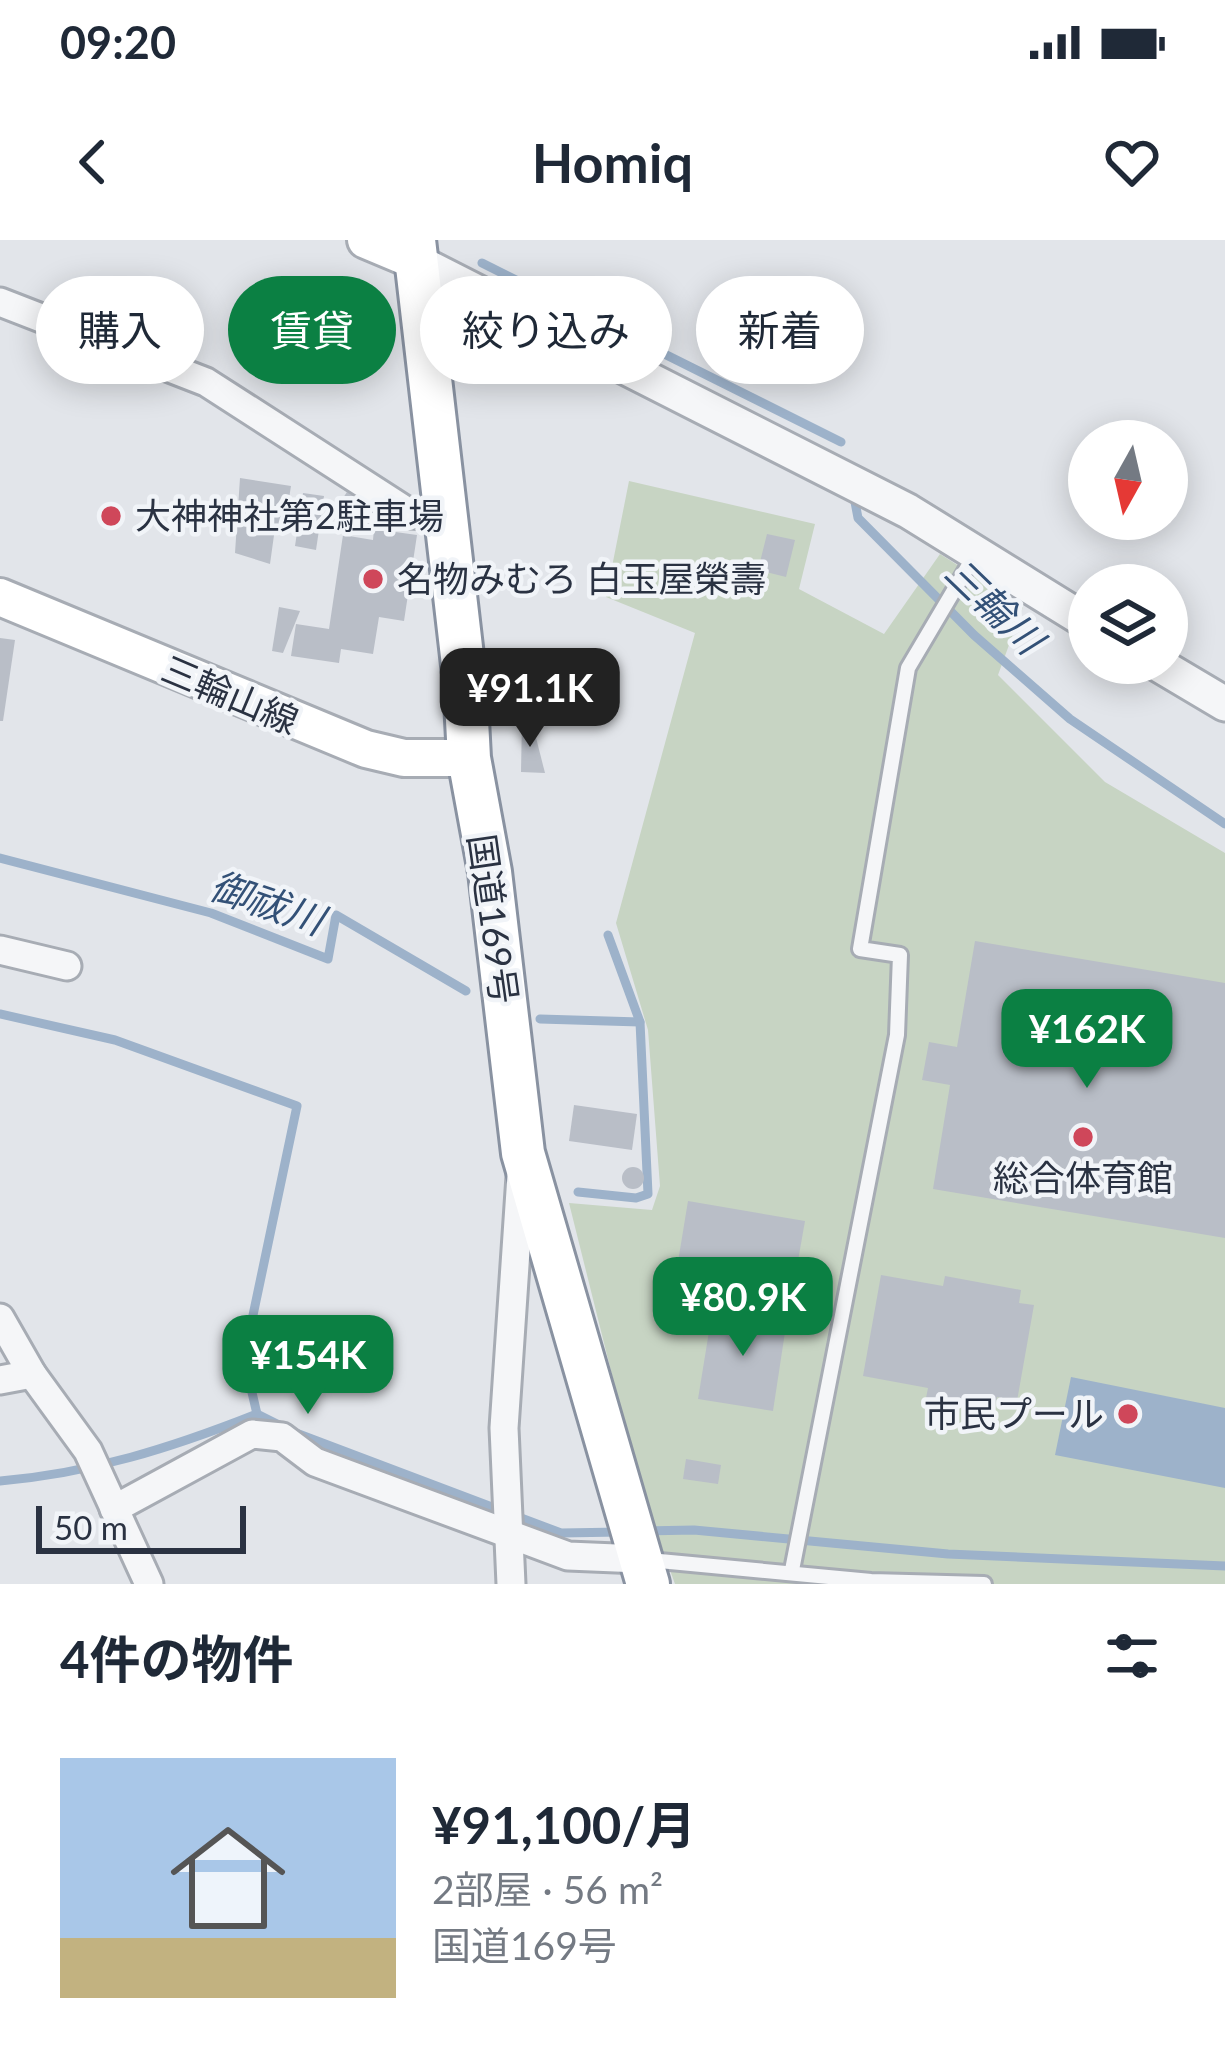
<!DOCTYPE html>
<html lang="ja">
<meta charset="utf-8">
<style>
:root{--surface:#fff;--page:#f2f2f3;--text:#1f2937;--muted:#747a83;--accent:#0b8043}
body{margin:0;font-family:Lato,"Noto Sans JP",sans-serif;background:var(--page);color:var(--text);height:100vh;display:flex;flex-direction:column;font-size:45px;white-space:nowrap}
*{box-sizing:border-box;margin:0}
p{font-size:39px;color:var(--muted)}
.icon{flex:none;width:66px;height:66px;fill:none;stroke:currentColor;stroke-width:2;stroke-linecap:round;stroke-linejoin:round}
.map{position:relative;height:1344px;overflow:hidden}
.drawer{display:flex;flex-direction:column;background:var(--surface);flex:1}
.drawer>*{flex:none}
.top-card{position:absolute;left:36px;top:36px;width:1155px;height:108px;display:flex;gap:24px}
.needle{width:78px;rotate:188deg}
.controls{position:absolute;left:1068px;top:180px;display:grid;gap:24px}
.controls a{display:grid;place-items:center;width:120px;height:120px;border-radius:50%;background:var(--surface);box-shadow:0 6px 30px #0003;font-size:60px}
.scale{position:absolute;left:36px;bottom:30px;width:210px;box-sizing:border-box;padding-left:12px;border:6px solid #2a3242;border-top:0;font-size:33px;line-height:42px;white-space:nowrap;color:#2a3242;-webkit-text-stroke:9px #f1f4f8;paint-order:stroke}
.price{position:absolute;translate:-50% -102px;padding:0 27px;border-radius:24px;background:var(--accent);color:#fff;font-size:39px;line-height:78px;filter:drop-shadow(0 3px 6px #0008)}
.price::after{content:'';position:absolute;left:50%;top:72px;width:36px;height:27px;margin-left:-18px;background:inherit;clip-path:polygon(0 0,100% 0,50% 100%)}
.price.selected{background:#222;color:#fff}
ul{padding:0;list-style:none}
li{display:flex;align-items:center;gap:36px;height:300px;padding:0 60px}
li span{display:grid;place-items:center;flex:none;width:336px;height:240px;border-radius:0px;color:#555}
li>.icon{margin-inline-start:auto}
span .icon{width:144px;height:144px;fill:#fffc;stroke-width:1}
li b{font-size:51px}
h2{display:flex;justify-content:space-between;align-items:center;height:144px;padding:0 60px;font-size:51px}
.tag{padding:0 42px;border-radius:54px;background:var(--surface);box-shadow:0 6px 30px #0003;font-size:42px;line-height:108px}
.tag.selected{background:var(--accent);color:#fff}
.status{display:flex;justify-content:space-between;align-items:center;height:84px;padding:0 60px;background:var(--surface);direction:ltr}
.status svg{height:33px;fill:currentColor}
header{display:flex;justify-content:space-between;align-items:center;height:156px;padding:0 60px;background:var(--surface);font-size:54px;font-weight:700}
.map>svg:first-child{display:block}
</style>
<div class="status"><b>09:20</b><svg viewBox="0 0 49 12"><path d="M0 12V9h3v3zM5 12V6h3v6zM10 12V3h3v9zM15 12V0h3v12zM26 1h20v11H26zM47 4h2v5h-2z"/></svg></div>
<header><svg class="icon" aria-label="back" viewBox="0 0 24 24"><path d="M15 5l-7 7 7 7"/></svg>Homiq<svg class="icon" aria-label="heart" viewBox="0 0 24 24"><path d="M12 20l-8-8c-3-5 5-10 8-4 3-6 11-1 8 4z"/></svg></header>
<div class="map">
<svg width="1225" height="1344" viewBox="0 0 1225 1344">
<rect width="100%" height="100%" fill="#e2e5ea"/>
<path fill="#c7d4c3" d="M629,241l186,43 -16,65 85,45 56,-80 83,53 -25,68 107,107 120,71v731h-550l-35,-97 -71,-284 83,7 8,-24 -12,-156 -32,-107 79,-290 -89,-36z"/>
<path fill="#9db2ca" d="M1071,1137l154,31v80l-170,-33z"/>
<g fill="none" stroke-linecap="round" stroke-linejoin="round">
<g stroke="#9db2ca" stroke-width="9">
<path d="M482,23l359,179"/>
<path d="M855,262l3,16 116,117 96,84 155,105"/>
<path d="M0,618l211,55 117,46 8,-44 130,76"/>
<path d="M0,774l115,26 182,66 -53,252 13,56"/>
<path d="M540,779l100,3"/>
<path d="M578,952l58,6 12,-4 -8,-172 -32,-87"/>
<path d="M296,1193l265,100 60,-1"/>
<path d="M0,1241c92,-8 171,-33 257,-67l24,12"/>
<path d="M643,1291l51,-1 254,24 277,12"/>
</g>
</g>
<g fill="#b9bec7">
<path d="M240,238l51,8 -7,44 -9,-2 -5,36 -35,-11z"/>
<path d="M347,252l35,23 -12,18 -28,-19 4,-5 -7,-5z"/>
<path d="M303,253l21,3 -8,54 -21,-4z"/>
<path d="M374,289l43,6 -13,86 -25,-4 -6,37 -32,-5 -2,14 -48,-7 5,-32 33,5 14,-94 30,5z"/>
<path d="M767,294l28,6 -9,37 -28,-7z"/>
<path d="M279,367l21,4 -17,42 -11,-2z"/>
<path d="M0,398l15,2 -12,81h-3z"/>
<path d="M522,479l10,3 13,51 -24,-1z"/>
<path d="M975,701l250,42v255l-292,-49 17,-104 -28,-5 7,-38 28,5z"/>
<path d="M574,865l63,9 -5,36 -63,-9z"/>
<circle cx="633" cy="938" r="11"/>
<path d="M688,961l117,20 -15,85 -116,-20z"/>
<path d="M881,1035l62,11 2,-10 76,14 -2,13 15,2 -17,96 -20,-4 -3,13 -41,-8 -2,11 -27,-5 4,-20 -65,-12z"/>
<path d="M713,1067l74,12 -14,92 -75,-12z"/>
<path d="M686,1219l35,6 -3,19 -35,-5z"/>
</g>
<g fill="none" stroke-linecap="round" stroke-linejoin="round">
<g stroke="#a7acb4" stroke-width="20">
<g id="service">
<path d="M649,1320l222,21 113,3"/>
<path d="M792,1330l105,-535 3,-80 -40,-6 48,-281 68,-115"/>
</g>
</g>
<g stroke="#a7acb4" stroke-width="33">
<g id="minor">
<path d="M0,62l206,80 205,132 31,2"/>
<path d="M0,710l67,16"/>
<path d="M0,1078l32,56 56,77 61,133"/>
<path d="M0,1140l32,-6"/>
<path d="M114,1269l138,-75 30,3 33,25 253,94 72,3"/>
<path d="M511,1344l-7,-156 17,-252"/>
</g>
</g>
<g stroke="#a7acb4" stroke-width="39">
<g id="tertiary">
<path d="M416,21l492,250 181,112"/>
<path d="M1156,423l69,41"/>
</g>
</g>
<g stroke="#a7acb4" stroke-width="42">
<g id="secondary">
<path d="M366,0l50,21"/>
<path d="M0,357l366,152 38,9h65"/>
</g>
</g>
<g stroke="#8992a1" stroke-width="48">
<path id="trunk" d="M414,0l51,442 4,76 21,114 33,281 125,431"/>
</g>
<use href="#service" stroke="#f5f6f8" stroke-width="14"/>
<use href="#minor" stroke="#f5f6f8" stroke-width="27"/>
<use href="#tertiary" stroke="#f5f6f8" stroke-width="33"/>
<use href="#secondary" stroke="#fff" stroke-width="36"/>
<use href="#trunk" stroke="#fff" stroke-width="42"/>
</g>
<g fill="#cf475a" stroke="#f1f4f8" stroke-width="4.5">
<circle cx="111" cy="276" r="12"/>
<circle cx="373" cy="339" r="12"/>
<circle cx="1083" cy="897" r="12"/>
<circle cx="1128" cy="1174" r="12"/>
</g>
<g text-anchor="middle" stroke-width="9" stroke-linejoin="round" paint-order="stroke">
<g font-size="36" fill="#2a3242" stroke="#f1f4f8" text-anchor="start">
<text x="135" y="289">大神神社第2駐車場</text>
<text x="397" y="352">名物みむろ 白玉屋榮壽</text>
<text x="1083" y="951" text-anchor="middle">総合体育館</text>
<text x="1104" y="1187" text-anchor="end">市民プール</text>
</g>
<g font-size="36" fill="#2a3242" stroke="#f1f4f8">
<text transform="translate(230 455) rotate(23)" y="13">三輪山線</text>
<text transform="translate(493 679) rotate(82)" y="13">国道169号</text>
</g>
<g font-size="39" font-style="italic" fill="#335177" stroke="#f1f4f8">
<text transform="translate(994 366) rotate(44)" y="14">三輪川</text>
<text transform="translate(267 663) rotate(19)" y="14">御祓川</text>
</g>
</g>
</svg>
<div class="controls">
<a><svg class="needle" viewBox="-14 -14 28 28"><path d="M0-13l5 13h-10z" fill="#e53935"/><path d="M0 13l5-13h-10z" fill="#747a83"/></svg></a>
<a><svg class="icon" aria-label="layers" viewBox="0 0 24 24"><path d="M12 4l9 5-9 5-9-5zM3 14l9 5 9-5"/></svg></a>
</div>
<div class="scale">50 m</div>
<b class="price selected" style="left:530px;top:510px">¥91.1K</b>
<b class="price" style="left:1087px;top:851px">¥162K</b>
<b class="price" style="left:743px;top:1119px">¥80.9K</b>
<b class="price" style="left:308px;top:1177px">¥154K</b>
<div class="top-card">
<a class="tag">購入</a>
<a class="tag selected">賃貸</a>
<a class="tag">絞り込み</a>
<a class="tag">新着</a>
</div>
</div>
<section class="drawer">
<h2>4件の物件<svg class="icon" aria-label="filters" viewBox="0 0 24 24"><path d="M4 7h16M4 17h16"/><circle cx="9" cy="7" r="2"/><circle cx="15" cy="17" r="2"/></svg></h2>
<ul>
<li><span style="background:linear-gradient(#a9c7e8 75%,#c2b280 0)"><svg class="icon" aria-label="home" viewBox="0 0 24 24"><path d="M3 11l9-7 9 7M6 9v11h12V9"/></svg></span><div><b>¥91,100/月</b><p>2部屋 · 56 m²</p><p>国道169号</p></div></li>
</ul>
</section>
